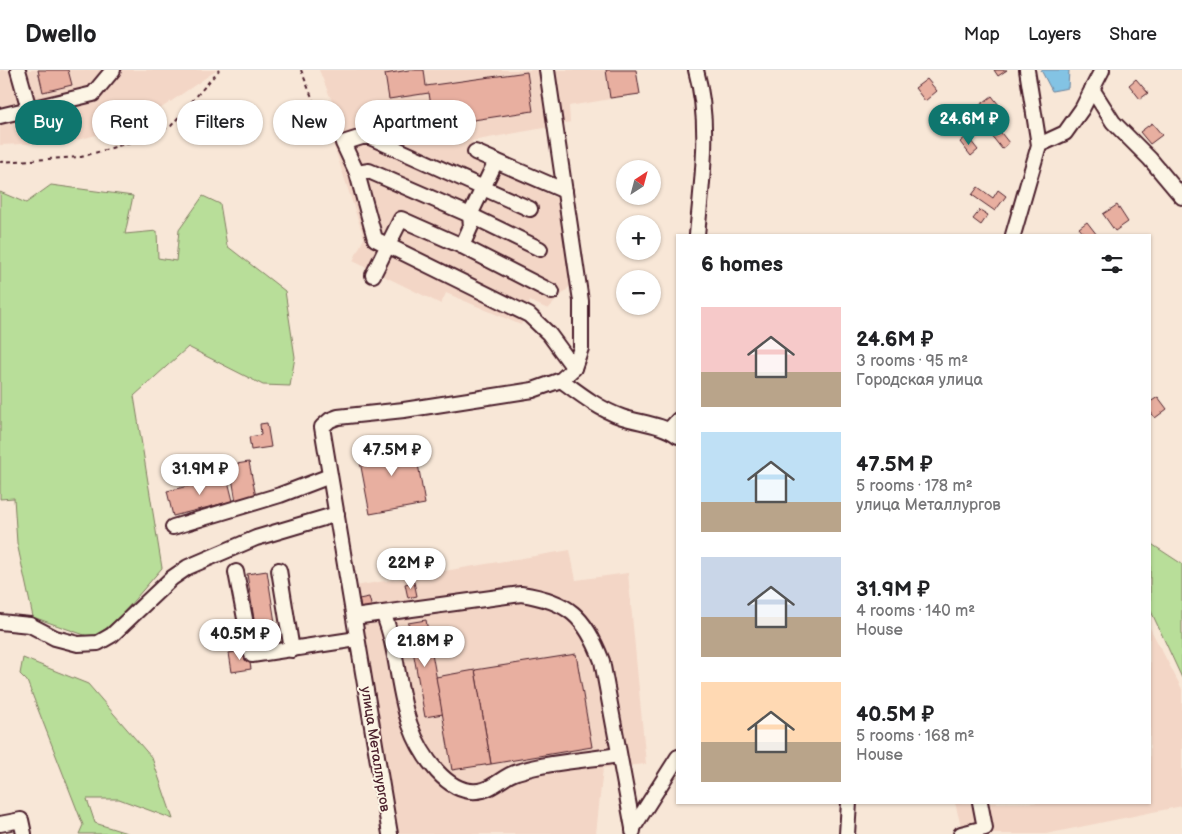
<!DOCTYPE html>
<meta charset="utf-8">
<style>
:root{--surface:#fff;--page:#f2f2f2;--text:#202124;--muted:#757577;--line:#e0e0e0;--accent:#0f766e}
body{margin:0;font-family:"Balsamiq Sans",sans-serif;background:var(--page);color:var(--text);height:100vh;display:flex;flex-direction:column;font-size:19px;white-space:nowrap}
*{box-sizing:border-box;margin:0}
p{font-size:16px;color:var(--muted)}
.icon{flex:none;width:28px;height:28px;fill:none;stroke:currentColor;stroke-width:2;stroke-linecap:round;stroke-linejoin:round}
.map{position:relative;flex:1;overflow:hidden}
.sheet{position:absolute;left:676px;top:164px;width:475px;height:570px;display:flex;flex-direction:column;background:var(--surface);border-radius:0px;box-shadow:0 1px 4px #0004}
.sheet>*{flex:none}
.hud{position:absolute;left:15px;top:30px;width:475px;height:45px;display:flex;gap:10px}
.needle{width:32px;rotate:36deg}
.tools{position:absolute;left:616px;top:90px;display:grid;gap:10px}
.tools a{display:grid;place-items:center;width:45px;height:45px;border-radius:50%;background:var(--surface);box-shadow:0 1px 4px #0004;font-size:25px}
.price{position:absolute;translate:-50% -42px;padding:0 11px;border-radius:18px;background:#fff;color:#222;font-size:16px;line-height:32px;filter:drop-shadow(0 1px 2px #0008)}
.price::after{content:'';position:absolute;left:50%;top:30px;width:15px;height:11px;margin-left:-8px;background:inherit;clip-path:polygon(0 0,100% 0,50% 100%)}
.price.active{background:var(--accent);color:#fff}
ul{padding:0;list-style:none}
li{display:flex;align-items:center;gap:15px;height:125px;padding:0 25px}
li span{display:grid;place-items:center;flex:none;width:140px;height:100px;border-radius:0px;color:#555}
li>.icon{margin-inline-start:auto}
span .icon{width:60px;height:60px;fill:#fffc;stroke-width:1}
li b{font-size:21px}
h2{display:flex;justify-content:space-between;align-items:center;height:60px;padding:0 25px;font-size:21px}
.pill{padding:0 18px;border-radius:22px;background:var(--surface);box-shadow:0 1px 4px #0004;font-size:18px;line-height:45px}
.pill.active{background:var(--accent);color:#fff}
header{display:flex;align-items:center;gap:30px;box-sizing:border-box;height:70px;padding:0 25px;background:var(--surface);border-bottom:1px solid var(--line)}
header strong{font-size:24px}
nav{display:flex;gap:28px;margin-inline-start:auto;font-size:18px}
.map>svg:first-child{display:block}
</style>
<header>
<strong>Dwello</strong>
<nav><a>Map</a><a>Layers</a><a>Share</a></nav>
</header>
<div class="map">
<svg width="1182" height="764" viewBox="0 0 1182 764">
<rect width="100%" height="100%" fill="#f8e7d7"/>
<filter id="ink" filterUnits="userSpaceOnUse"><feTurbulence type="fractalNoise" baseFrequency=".02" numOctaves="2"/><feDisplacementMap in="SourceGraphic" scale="10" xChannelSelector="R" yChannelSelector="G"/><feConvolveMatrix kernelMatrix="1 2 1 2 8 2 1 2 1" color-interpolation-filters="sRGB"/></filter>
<g filter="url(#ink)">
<g fill="#f3d6c6">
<path d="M0,0h217l-79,54 -68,18 -70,3z"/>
<path d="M319,0h317l4,24 -71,12 1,16 -15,4 -83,15 -2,15 90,44 13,83 -25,26 -18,-8 -9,24 -75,-32 -5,11 -88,-43 11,-23 -36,-110 13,-5z"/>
<path d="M570,480l6,30 52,-7 18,191 -43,4 -7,66h-198l-43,-248z"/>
<path d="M1150,558l32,61v117l-136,28h-83l-8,-31 195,-1z"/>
</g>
<g fill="#b8de99" stroke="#817e62">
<path d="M51,115l82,11 -8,38 32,-3 1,27 18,3 3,-31 24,-34 17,8 7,42 58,45 10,66 -5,29 -27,-1 -75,-38 -54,49 28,172 -45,52 -24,18 -60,-21 -16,-74 -3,-45 -14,1v-307l26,11z"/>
<path d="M1150,473l32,21v114l-32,-69z"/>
<path d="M23,588l65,26 64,74 21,61 -54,-20h-32l8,24 35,11h-51l4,-9 -56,-144 -7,-7z"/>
</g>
<path fill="#83c3e4" stroke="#6c819a" d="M1041,0h28l-1,18 -16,3z"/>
<g fill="#e8afa0" stroke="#4a1f2b">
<path d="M38,0h30l4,15 -29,7z"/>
<path d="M409,0h15l2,16 101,-14 6,39 -99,15 -5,-33 -40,6 -4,-25z"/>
<path d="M606,0h30l4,24 -30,4z"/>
<path d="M994,0h13l-9,6z"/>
<path d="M927,9l10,12 -12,10 -10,-13z"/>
<path d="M1136,9l12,14 -8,6 -11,-14z"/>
<path d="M992,26l10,13 -12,9 -10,-13z"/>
<path d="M1152,53l10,12 -12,9 -10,-12z"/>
<path d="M998,59l11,14 -7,6 -11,-14z"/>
<path d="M967,66l11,14 -7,6 -11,-14z"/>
<path d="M978,117l15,11 5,-8 8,6 -11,15 -23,-16z"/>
<path d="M1117,135l11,17 -13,9 -12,-17z"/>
<path d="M980,140l8,5 -7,10 -8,-6z"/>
<path d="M1087,152l10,13h-12l-6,-7z"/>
<path d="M1158,327l9,12 -12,9 -5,-7v-9z"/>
<path d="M267,353l4,24 -20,3 -2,-13 12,-2 -1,-11z"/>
<path d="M414,371l11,63 -55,10 -12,-63z"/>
<path d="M249,392l7,35 -20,5 -6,-37z"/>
<path d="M227,407l6,24 -60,15 -6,-25z"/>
<path d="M267,501l11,71 -20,3 -11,-71z"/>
<path d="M414,512l3,14 -9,2 -3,-14z"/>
<path d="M369,527l3,11 -11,2 -2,-11z"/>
<path d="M426,550l17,94 -18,3 -17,-94z"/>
<path d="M248,580l3,19 -19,3 -3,-19z"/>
<path d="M576,584l16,93 -101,17 -16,-94z"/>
<path d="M475,600l16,94 -39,6 -16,-93z"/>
</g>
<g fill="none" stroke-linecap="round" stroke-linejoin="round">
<g stroke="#4a1f2b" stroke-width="18">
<g id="minor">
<path d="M18,0l11,39"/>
<path d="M696,0c15,54 6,110 1,165"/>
<path d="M1092,19l21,33 37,37 32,38"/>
<path d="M0,46l93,-22 20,-24"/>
<path d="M1039,75l26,-12 17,-24 20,-39"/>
<path d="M475,82l90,39"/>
<path d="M357,103l12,-2 101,44 70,34"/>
<path d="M530,139l-160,-72h-8l-19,6 14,30 18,66 154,76 20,19 25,34"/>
<path d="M1013,165l26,-90 -12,-75"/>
<path d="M462,176l90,46"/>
<path d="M373,205l28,-56 61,27 9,-20 -1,-11 26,-54"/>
<path d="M561,310c19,14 38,29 61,37 18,6 40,7 56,19"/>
<path d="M669,360l9,-10"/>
<path d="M173,457l107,-32 50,-19"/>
<path d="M279,500l13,80"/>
<path d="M236,502l16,83 105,-16"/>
<path d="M383,543c15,36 14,76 27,112 10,28 38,74 73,65 12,-3 22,-15 34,-18 32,-10 69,-12 102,-17"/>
<path d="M354,547l167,-23c47,7 64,22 81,67l31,167"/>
<path d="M0,552l30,3 25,13 23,6 20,-1 14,-8 60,-57 16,-11 68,-29 81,-24"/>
<path d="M0,754l21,-4 3,14"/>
<path d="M633,761v-3l45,-71"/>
<path d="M390,764l-68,-407 8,-7 8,-3 66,-7 129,-20 28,-10 13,-12 7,-20v-47l-34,-231"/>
<path d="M847,764l2,-32"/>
<path d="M961,764l24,-6 -5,-26"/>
</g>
</g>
<g stroke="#4a1f2b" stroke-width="2" stroke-dasharray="4 4" stroke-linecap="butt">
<path d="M301,0l27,67 3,4"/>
<path d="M0,92l81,-5 47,-14 43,-17 48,-56"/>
</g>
<use href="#minor" stroke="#fcf5e5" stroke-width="14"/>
</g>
</g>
<g text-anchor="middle" stroke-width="4" stroke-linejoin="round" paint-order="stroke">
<g font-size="14" fill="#4a1f2b" stroke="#fcf5e5">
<text transform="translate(376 679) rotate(81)" y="5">улица Металлургов</text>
</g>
</g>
</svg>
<div class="tools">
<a><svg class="needle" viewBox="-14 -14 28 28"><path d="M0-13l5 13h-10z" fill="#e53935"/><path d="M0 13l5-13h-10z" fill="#757577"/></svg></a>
<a>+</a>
<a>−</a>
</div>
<b class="price active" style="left:969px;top:76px">24.6M ₽</b>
<b class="price" style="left:392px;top:407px">47.5M ₽</b>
<b class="price" style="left:200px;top:426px">31.9M ₽</b>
<b class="price" style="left:411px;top:520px">22M ₽</b>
<b class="price" style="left:240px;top:591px">40.5M ₽</b>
<b class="price" style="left:425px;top:598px">21.8M ₽</b>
<div class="hud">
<a class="pill active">Buy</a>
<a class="pill">Rent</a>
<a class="pill">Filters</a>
<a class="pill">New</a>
<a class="pill">Apartment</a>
</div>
<section class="sheet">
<h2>6 homes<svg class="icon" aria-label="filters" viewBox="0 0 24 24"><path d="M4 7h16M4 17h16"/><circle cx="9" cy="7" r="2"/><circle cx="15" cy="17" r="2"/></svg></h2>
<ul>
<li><span style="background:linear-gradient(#f6c9c9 65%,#b9a48a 0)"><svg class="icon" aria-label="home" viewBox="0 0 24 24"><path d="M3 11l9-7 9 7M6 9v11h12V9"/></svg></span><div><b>24.6M ₽</b><p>3 rooms · 95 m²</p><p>Городская улица</p></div></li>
<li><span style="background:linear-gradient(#bfe0f5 70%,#b9a48a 0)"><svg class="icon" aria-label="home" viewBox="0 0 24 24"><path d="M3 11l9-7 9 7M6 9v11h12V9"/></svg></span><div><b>47.5M ₽</b><p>5 rooms · 178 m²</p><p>улица Металлургов</p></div></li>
<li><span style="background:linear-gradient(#c9d6e8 60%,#b9a48a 0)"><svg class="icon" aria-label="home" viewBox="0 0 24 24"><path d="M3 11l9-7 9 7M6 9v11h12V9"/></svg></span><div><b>31.9M ₽</b><p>4 rooms · 140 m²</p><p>House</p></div></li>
<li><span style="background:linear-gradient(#ffd9b3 60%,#b9a48a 0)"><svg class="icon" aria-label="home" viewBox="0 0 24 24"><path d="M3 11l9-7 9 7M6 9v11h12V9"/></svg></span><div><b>40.5M ₽</b><p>5 rooms · 168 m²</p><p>House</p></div></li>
</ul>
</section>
</div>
